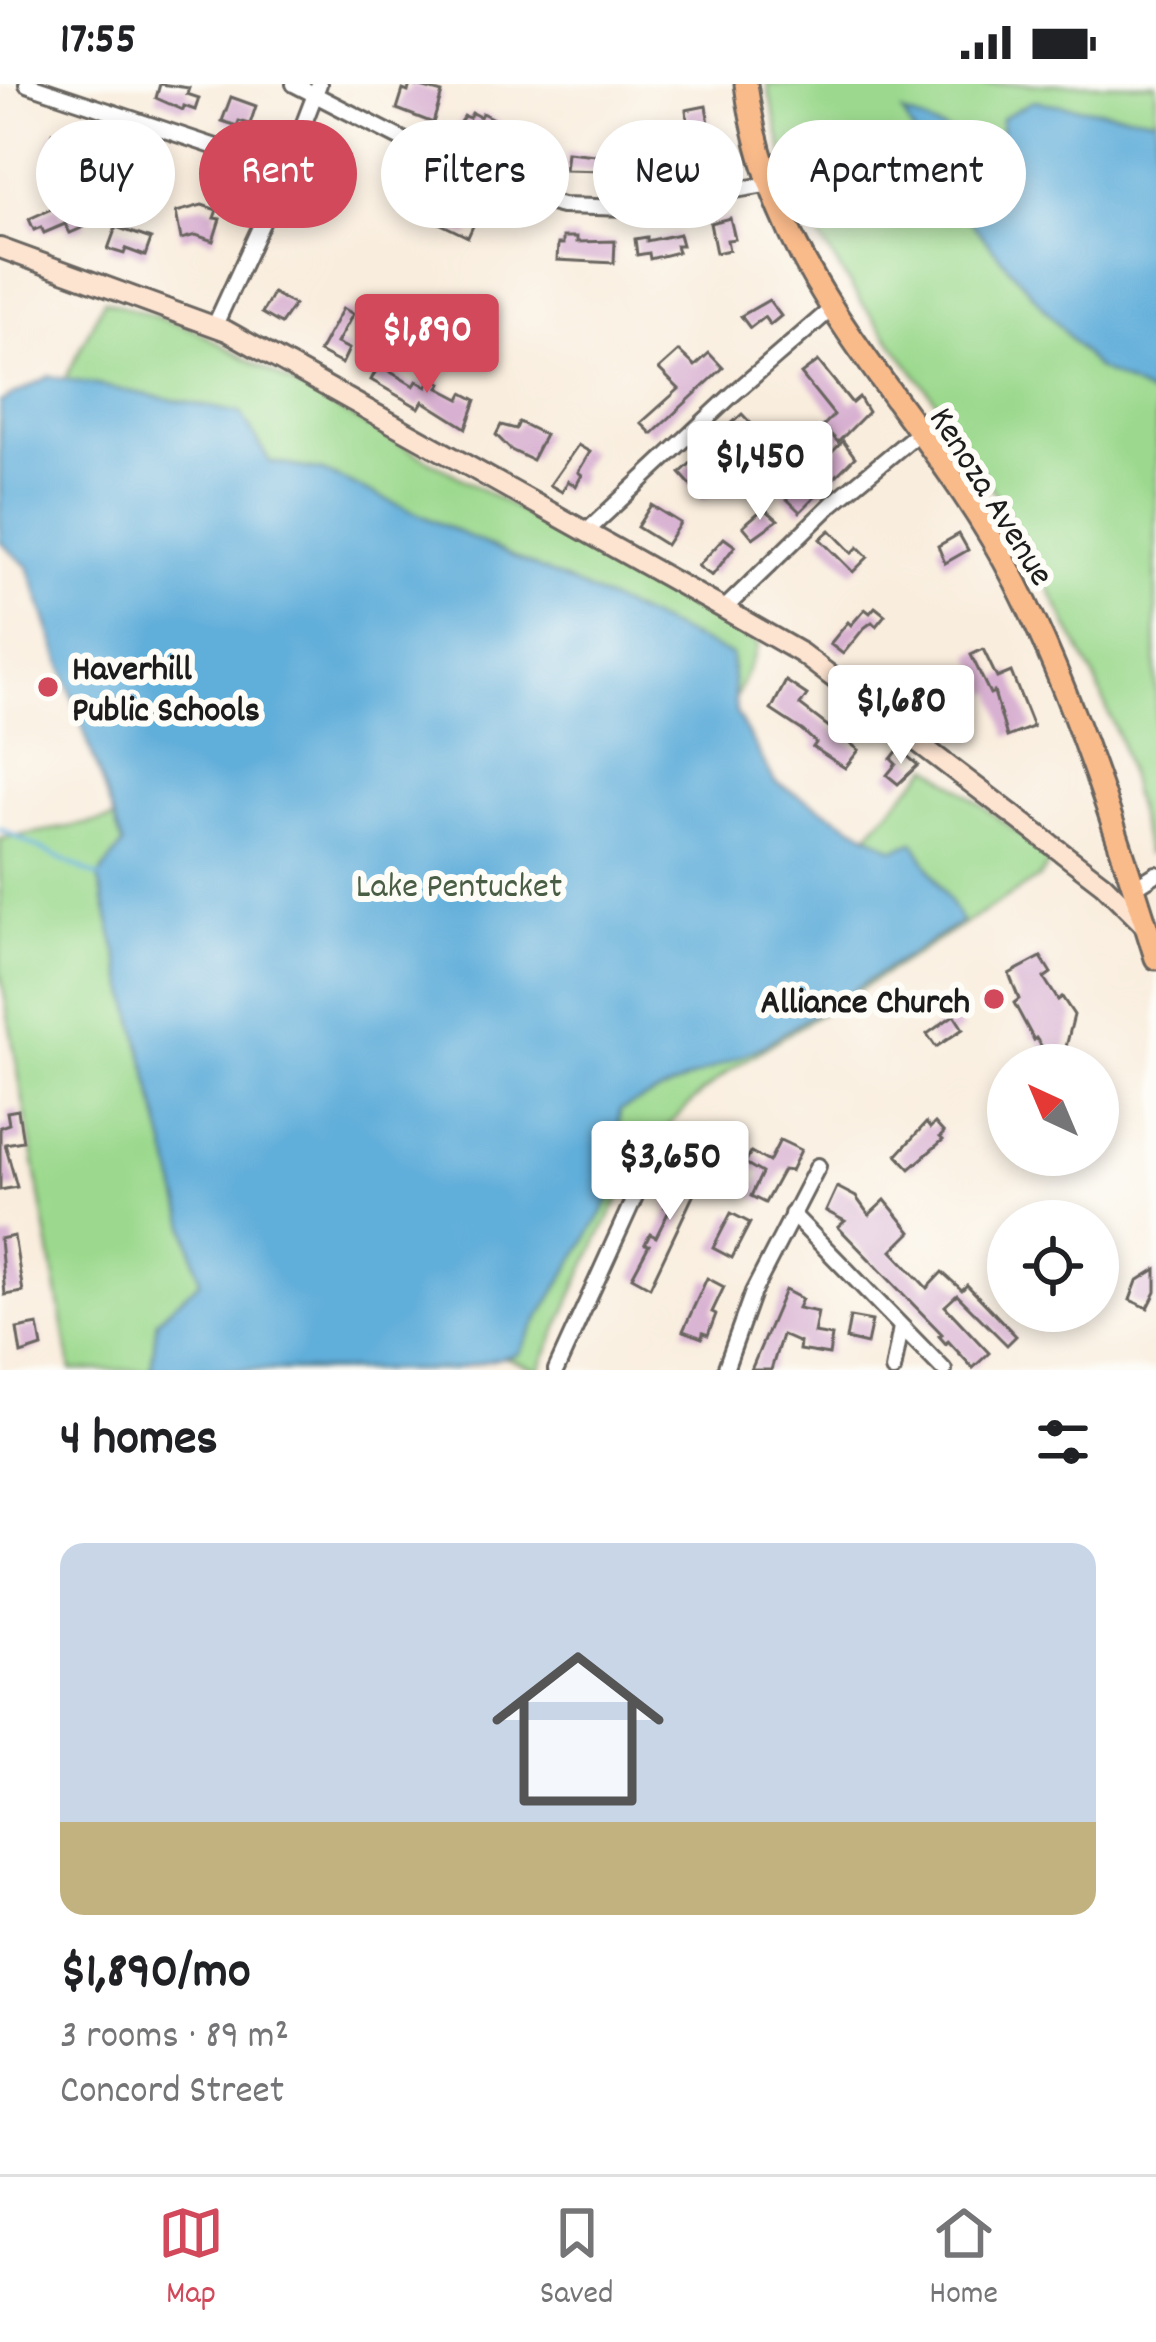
<!DOCTYPE html>
<meta charset="utf-8">
<style>
:root{--surface:#fff;--page:#f2f2f2;--text:#202124;--muted:#757577;--line:#e0e0e0;--accent:#d1495b}
body{margin:0;font-family:Dekko,sans-serif;background:var(--page);color:var(--text);height:100vh;display:flex;flex-direction:column;font-size:45px;white-space:nowrap}
*{box-sizing:border-box;margin:0}
p{font-size:39px;color:var(--muted)}
.icon{flex:none;width:66px;height:66px;fill:none;stroke:currentColor;stroke-width:2;stroke-linecap:round;stroke-linejoin:round}
.map{position:relative;height:1286px;overflow:hidden}
.details{display:flex;flex-direction:column;background:var(--surface);flex:1}
.details>*{flex:none}
.top-card{position:absolute;left:36px;top:36px;width:1086px;height:108px;display:flex;gap:24px}
.needle{width:78px;rotate:316deg}
.tools{position:absolute;left:987px;top:960px;display:grid;gap:24px}
.tools a{display:grid;place-items:center;width:132px;height:132px;border-radius:50%;background:var(--surface);box-shadow:0 6px 18px #0003;font-size:60px}
.price{position:absolute;translate:-50% -102px;padding:0 27px;border-radius:12px;background:#fff;color:#222;font-size:39px;line-height:78px;filter:drop-shadow(0 3px 6px #0008)}
.price::after{content:'';position:absolute;left:50%;top:72px;width:36px;height:27px;margin-left:-18px;background:inherit;clip-path:polygon(0 0,100% 0,50% 100%)}
.price.current{background:var(--accent);color:#fff}
ul{padding:0;list-style:none}
li{display:grid;align-content:center;gap:24px;height:636px;padding:0 60px}
li span{display:grid;place-items:center;height:372px;border-radius:24px;color:#555}
li>.icon{margin-inline-start:auto}
span .icon{width:216px;height:216px;fill:#fffc;stroke-width:1}
li b{font-size:51px}
h2{display:flex;justify-content:space-between;align-items:center;height:144px;padding:0 60px;font-size:51px}
.pill{padding:0 42px;border-radius:54px;background:var(--surface);box-shadow:0 6px 18px #0003;font-size:42px;line-height:108px}
.pill.current{background:var(--accent);color:#fff}
.status{display:flex;justify-content:space-between;align-items:center;height:84px;padding:0 60px;background:var(--surface);direction:ltr}
.status svg{height:33px;fill:currentColor}
.dock{display:flex;justify-content:space-around;align-items:center;height:168px;border-top:3px solid var(--line);background:var(--surface);font-size:33px;color:var(--muted)}
.dock a{display:grid;justify-items:center;gap:6px}
.dock .current{color:var(--accent)}
.map>svg:first-child{display:block}
</style>
<div class="status"><b>17:55</b><svg viewBox="0 0 49 12"><path d="M0 12V9h3v3zM5 12V6h3v6zM10 12V3h3v9zM15 12V0h3v12zM26 1h20v11H26zM47 4h2v5h-2z"/></svg></div>
<div class="map">
<svg width="1156" height="1286" viewBox="0 0 1156 1286">
<rect width="100%" height="100%" fill="#fdfcf7"/>
<filter id="ink" filterUnits="userSpaceOnUse"><feTurbulence type="fractalNoise" baseFrequency=".00833" numOctaves="2"/><feDisplacementMap in="SourceGraphic" scale="24" xChannelSelector="R" yChannelSelector="G"/><feConvolveMatrix kernelMatrix="1 2 1 2 8 2 1 2 1" color-interpolation-filters="sRGB"/></filter>
<filter id="wash" filterUnits="userSpaceOnUse"><feTurbulence type="fractalNoise" baseFrequency=".004" numOctaves="4" result="noise"/><feDisplacementMap in="SourceGraphic" scale="48" xChannelSelector="R" yChannelSelector="G"/><feGaussianBlur stdDeviation="2.7" result="paint"/><feColorMatrix in="noise" values="0 0 0 0 0 0 0 0 0 0 0 0 0 0 0 0 0 1.4 0 .05"/><feComposite in="paint" operator="in"/></filter>
<g filter="url(#wash)">
<rect width="100%" height="100%" fill="#f9eddd"/>
<g fill="#9cd98e" stroke="#5c7a55" stroke-width="3">
<path d="M767,0h389v764l-9,6 -26,-110 -26,-65 -72,-141 -86,-136 -76,-100 -41,-64 -34,-73z"/>
<path d="M104,216l89,29 566,315 -31,72 45,73 91,49 66,-72 113,86 5,12 -9,14 -309,192c-26,21 -53,43 -73,70 -51,68 -82,153 -118,230l-49,-18 -102,18h-317l-71,-400v-131l148,-26 -87,-425z"/>
</g>
<g fill="#61aeda" stroke="#3e657b" stroke-width="3">
<path d="M1033,17l123,17v280l-61,-31 -152,-177 -40,-77 96,40 3,-35z"/>
<path d="M50,292l191,37 29,49 53,9 408,184 5,58 39,69 119,67 20,-7 48,80 -203,126 -139,62 -9,88 -93,156 -68,16h-299l6,-50 43,-39 -102,-404 25,-32 -95,-279 -28,-24v-140z"/>
</g>
<g fill="none" stroke-linecap="round" stroke-linejoin="round">
<path stroke="#61aeda" stroke-width="4.5" d="M0,745l98,48"/>
</g>
<g id="blocks">
<g fill="#d8b0d1">
<path d="M160,0l29,4 -2,6 12,4 -4,12 -11,-4 -1,4 -27,-12z"/>
<path d="M410,0l32,9 -9,30 -36,-14 6,-19 5,2z"/>
<path d="M231,13l25,9 -6,18 -11,-3 -2,5 -15,-5z"/>
<path d="M706,22l5,29 -8,2 12,17 -11,9 -13,-17 -5,-36z"/>
<path d="M472,29l8,4 2,-4 19,10 -15,27 -30,-22 8,-12 5,2z"/>
<path d="M53,49l32,12 -1,18 -37,-12z"/>
<path d="M340,60l8,12 -10,7 6,8 -21,14 -16,-24z"/>
<path d="M512,61l33,11 -6,17 -33,-11z"/>
<path d="M567,68l39,4 -2,15 -39,-1z"/>
<path d="M648,69v4l11,-1 2,14 -32,5 -3,-19z"/>
<path d="M404,94l41,32 2,-4 9,1 21,10 -9,20 -29,-14 -43,-32z"/>
<path d="M202,121l15,5 -3,8 6,1 -7,22 -17,-6 -15,4 -5,-27z"/>
<path d="M58,122l5,11 16,-7 7,16 -16,7 -5,-9 -21,9 -3,-6 -7,3 -5,-11z"/>
<path d="M730,134l5,21 -8,1 2,10 -13,3 -6,-30z"/>
<path d="M116,143l35,12 -6,17 -19,-7 -2,5 -16,-5z"/>
<path d="M679,150l3,11h-6l2,7 -28,7 -1,-6 -12,2 -2,-16 12,-2v4z"/>
<path d="M563,153h14v5l38,-1 -1,22 -57,-3 1,-16h5z"/>
<path d="M273,209l21,12 -13,19 -19,-11z"/>
<path d="M769,216l12,16 -11,9 -6,-8 -14,11 -9,-12z"/>
<path d="M343,224l10,6 -16,29 12,6 -7,15 -23,-12z"/>
<path d="M679,267l16,15 14,-13 14,15 -71,66 -11,-11 38,-34 -20,-20z"/>
<path d="M818,277l34,42 7,-6 9,15 -30,30 -15,-16 11,-11 -33,-41z"/>
<path d="M379,281l35,21 3,-5 10,6 5,-10 10,6 -3,5 21,11 3,-6 13,7 -10,28 -43,-27 -4,7 -48,-28z"/>
<path d="M742,330l21,22 -13,12 -6,-6 -7,6 -11,-12 6,-6 -3,-4z"/>
<path d="M519,338l26,13 -13,25 -21,-10 -15,-15 5,-10 15,4z"/>
<path d="M843,357l12,16 -55,55 -17,-17 10,-10 -4,-4 9,-8 7,7z"/>
<path d="M578,361l12,7 -12,20 4,3 -6,11 -8,-5 -6,11 -12,-7z"/>
<path d="M692,378l25,27 -13,11 -24,-27z"/>
<path d="M651,421l29,18 -14,22 -29,-18z"/>
<path d="M764,424l14,12 -25,18 -10,-12z"/>
<path d="M830,446l22,23 6,-6 10,10 -15,15 -33,-33z"/>
<path d="M959,450l9,16 -23,13 -7,-17z"/>
<path d="M724,454l11,8 -23,30 -14,-10z"/>
<path d="M875,523l10,8 -9,11 -4,-4 -8,6 -21,26 -13,-10 18,-22 3,3 14,-16 5,4z"/>
<path d="M983,565l14,29 14,-6 22,55 -26,10 -13,-45 -4,2 -19,-39z"/>
<path d="M786,597l21,14 -7,10 59,45 -14,18 -32,-21 3,-4 -13,-12 -32,-21z"/>
<path d="M899,665l19,16 -20,19 -11,-9 9,-11 -5,-5z"/>
<path d="M1041,873l10,16 -7,5 14,22 4,-3 12,18 -10,40 -19,-4 -9,-13 -2,2 -20,-37 5,-4 -10,-25z"/>
<path d="M954,931l9,14 -27,18 -9,-13z"/>
<path d="M18,1026l5,31 -18,3 12,43 -17,3v-63l9,-3 -2,-12z"/>
<path d="M926,1039l4,5 5,-5 9,10 -4,4 3,3 -33,29 -13,-14z"/>
<path d="M780,1056l21,10 -10,21 -8,-1 -18,33 -14,-7 11,-23 -17,-10 6,-11 18,10z"/>
<path d="M693,1073l15,7 -58,123 -18,-10 17,-32 -4,-1 5,-10 6,3 14,-28 -5,-2z"/>
<path d="M837,1103l19,10 13,18 16,-15 26,32 -19,19 35,37 15,-16 20,18 5,-5 49,51 -9,9 -50,-50 -12,11 44,47 -16,15 -25,-27 -2,3 -7,-8 3,-2 -104,-107 7,-6 -19,-10z"/>
<path d="M731,1129l19,10 -18,35 -19,-10z"/>
<path d="M14,1152l9,56 -18,3 -5,-56z"/>
<path d="M1156,1185v23l-8,16 -18,-8 7,-19z"/>
<path d="M707,1194l17,9 -12,25 4,2 -8,21 -5,-2 -1,5 -19,-7z"/>
<path d="M785,1206l17,9 -4,9 20,4 -4,21 18,3 -3,19 -30,-5 1,-7 -18,-8 -11,35h-20z"/>
<path d="M850,1233l22,4 -5,23 -21,-5z"/>
<path d="M38,1241l4,22 -21,7 -4,-25z"/>
</g>
</g>
</g>
<g filter="url(#ink)">
<use href="#blocks" fill-opacity="0" stroke="#696560" stroke-width="3"/>
<g fill="none" stroke-linecap="round" stroke-linejoin="round">
<g stroke="#696560" stroke-width="20">
<g id="minor">
<path d="M27,0l207,69 50,22"/>
<path d="M294,0l207,106 61,16 66,2 143,-24"/>
<path d="M215,241l69,-150 35,-91"/>
<path d="M586,448l147,-138 97,-84"/>
<path d="M724,525l108,-105 87,-72"/>
<path d="M1134,804l22,-14"/>
<path d="M792,1130l152,156"/>
<path d="M556,1286l94,-207 14,-16"/>
<path d="M725,1286l28,-78 65,-126"/>
<path d="M893,1286l8,-43"/>
</g>
</g>
<g stroke="#696560" stroke-width="24">
<path id="secondary" d="M0,164l227,83 497,278 77,44 302,231 43,43"/>
</g>
<g stroke="#696560" stroke-width="27">
<path id="primary" d="M746,0c27,211 180,321 270,499 58,114 102,253 140,375"/>
</g>
<use href="#minor" stroke="#fff" stroke-width="14"/>
<use href="#secondary" stroke="#fde4d1" stroke-width="18"/>
<use href="#primary" stroke="#fabb8b" stroke-width="21"/>
</g>
</g>
<g fill="#d1495b" stroke="#fdfcf7" stroke-width="4.5">
<circle cx="48" cy="603" r="12"/>
<circle cx="994" cy="915" r="12"/>
</g>
<g text-anchor="middle" stroke-width="12" stroke-linejoin="round" paint-order="stroke">
<g font-size="36" fill="#1c1c1c" stroke="#fdfcf7">
<text transform="translate(994 411) rotate(58)" y="13">Kenoza Avenue</text>
</g>
<g font-size="36" font-weight="bold" fill="#1c1c1c" stroke="#fdfcf7" text-anchor="start">
<text x="72" y="595">Haverhill<tspan x="72" dy="41">Public Schools</tspan></text>
<text x="970" y="928" text-anchor="end">Alliance Church</text>
</g>
<g font-size="36" fill="#495e44" stroke="#fdfcf7">
<text x="459" y="812">Lake Pentucket</text>
</g>
</g>
</svg>
<div class="tools">
<a><svg class="needle" viewBox="-14 -14 28 28"><path d="M0-13l5 13h-10z" fill="#e53935"/><path d="M0 13l5-13h-10z" fill="#757577"/></svg></a>
<a><svg class="icon" aria-label="locate" viewBox="0 0 24 24"><circle cx="12" cy="12" r="6"/><path d="M12 2v4M12 18v4M2 12h4M18 12h4"/></svg></a>
</div>
<b class="price current" style="left:427px;top:312px">$1,890</b>
<b class="price" style="left:760px;top:439px">$1,450</b>
<b class="price" style="left:901px;top:683px">$1,680</b>
<b class="price" style="left:670px;top:1139px">$3,650</b>
<div class="top-card">
<a class="pill">Buy</a>
<a class="pill current">Rent</a>
<a class="pill">Filters</a>
<a class="pill">New</a>
<a class="pill">Apartment</a>
</div>
</div>
<section class="details">
<h2>4 homes<svg class="icon" aria-label="filters" viewBox="0 0 24 24"><path d="M4 7h16M4 17h16"/><circle cx="9" cy="7" r="2"/><circle cx="15" cy="17" r="2"/></svg></h2>
<ul>
<li><span style="background:linear-gradient(#c9d6e8 75%,#c2b280 0)"><svg class="icon" aria-label="home" viewBox="0 0 24 24"><path d="M3 11l9-7 9 7M6 9v11h12V9"/></svg></span><div><b>$1,890/mo</b><p>3 rooms · 89 m²</p><p>Concord Street</p></div></li>
</ul>
</section>
<nav class="dock">
<a class="current"><svg class="icon" aria-label="map" viewBox="0 0 24 24"><path d="M3 6l6-2 6 2 6-2v14l-6 2-6-2-6 2zM9 4v14M15 6v14"/></svg>Map</a>
<a><svg class="icon" aria-label="saved" viewBox="0 0 24 24"><path d="M7 4h10v16l-5-4-5 4z"/></svg>Saved</a>
<a><svg class="icon" aria-label="home" viewBox="0 0 24 24"><path d="M3 11l9-7 9 7M6 9v11h12V9"/></svg>Home</a>
</nav>
